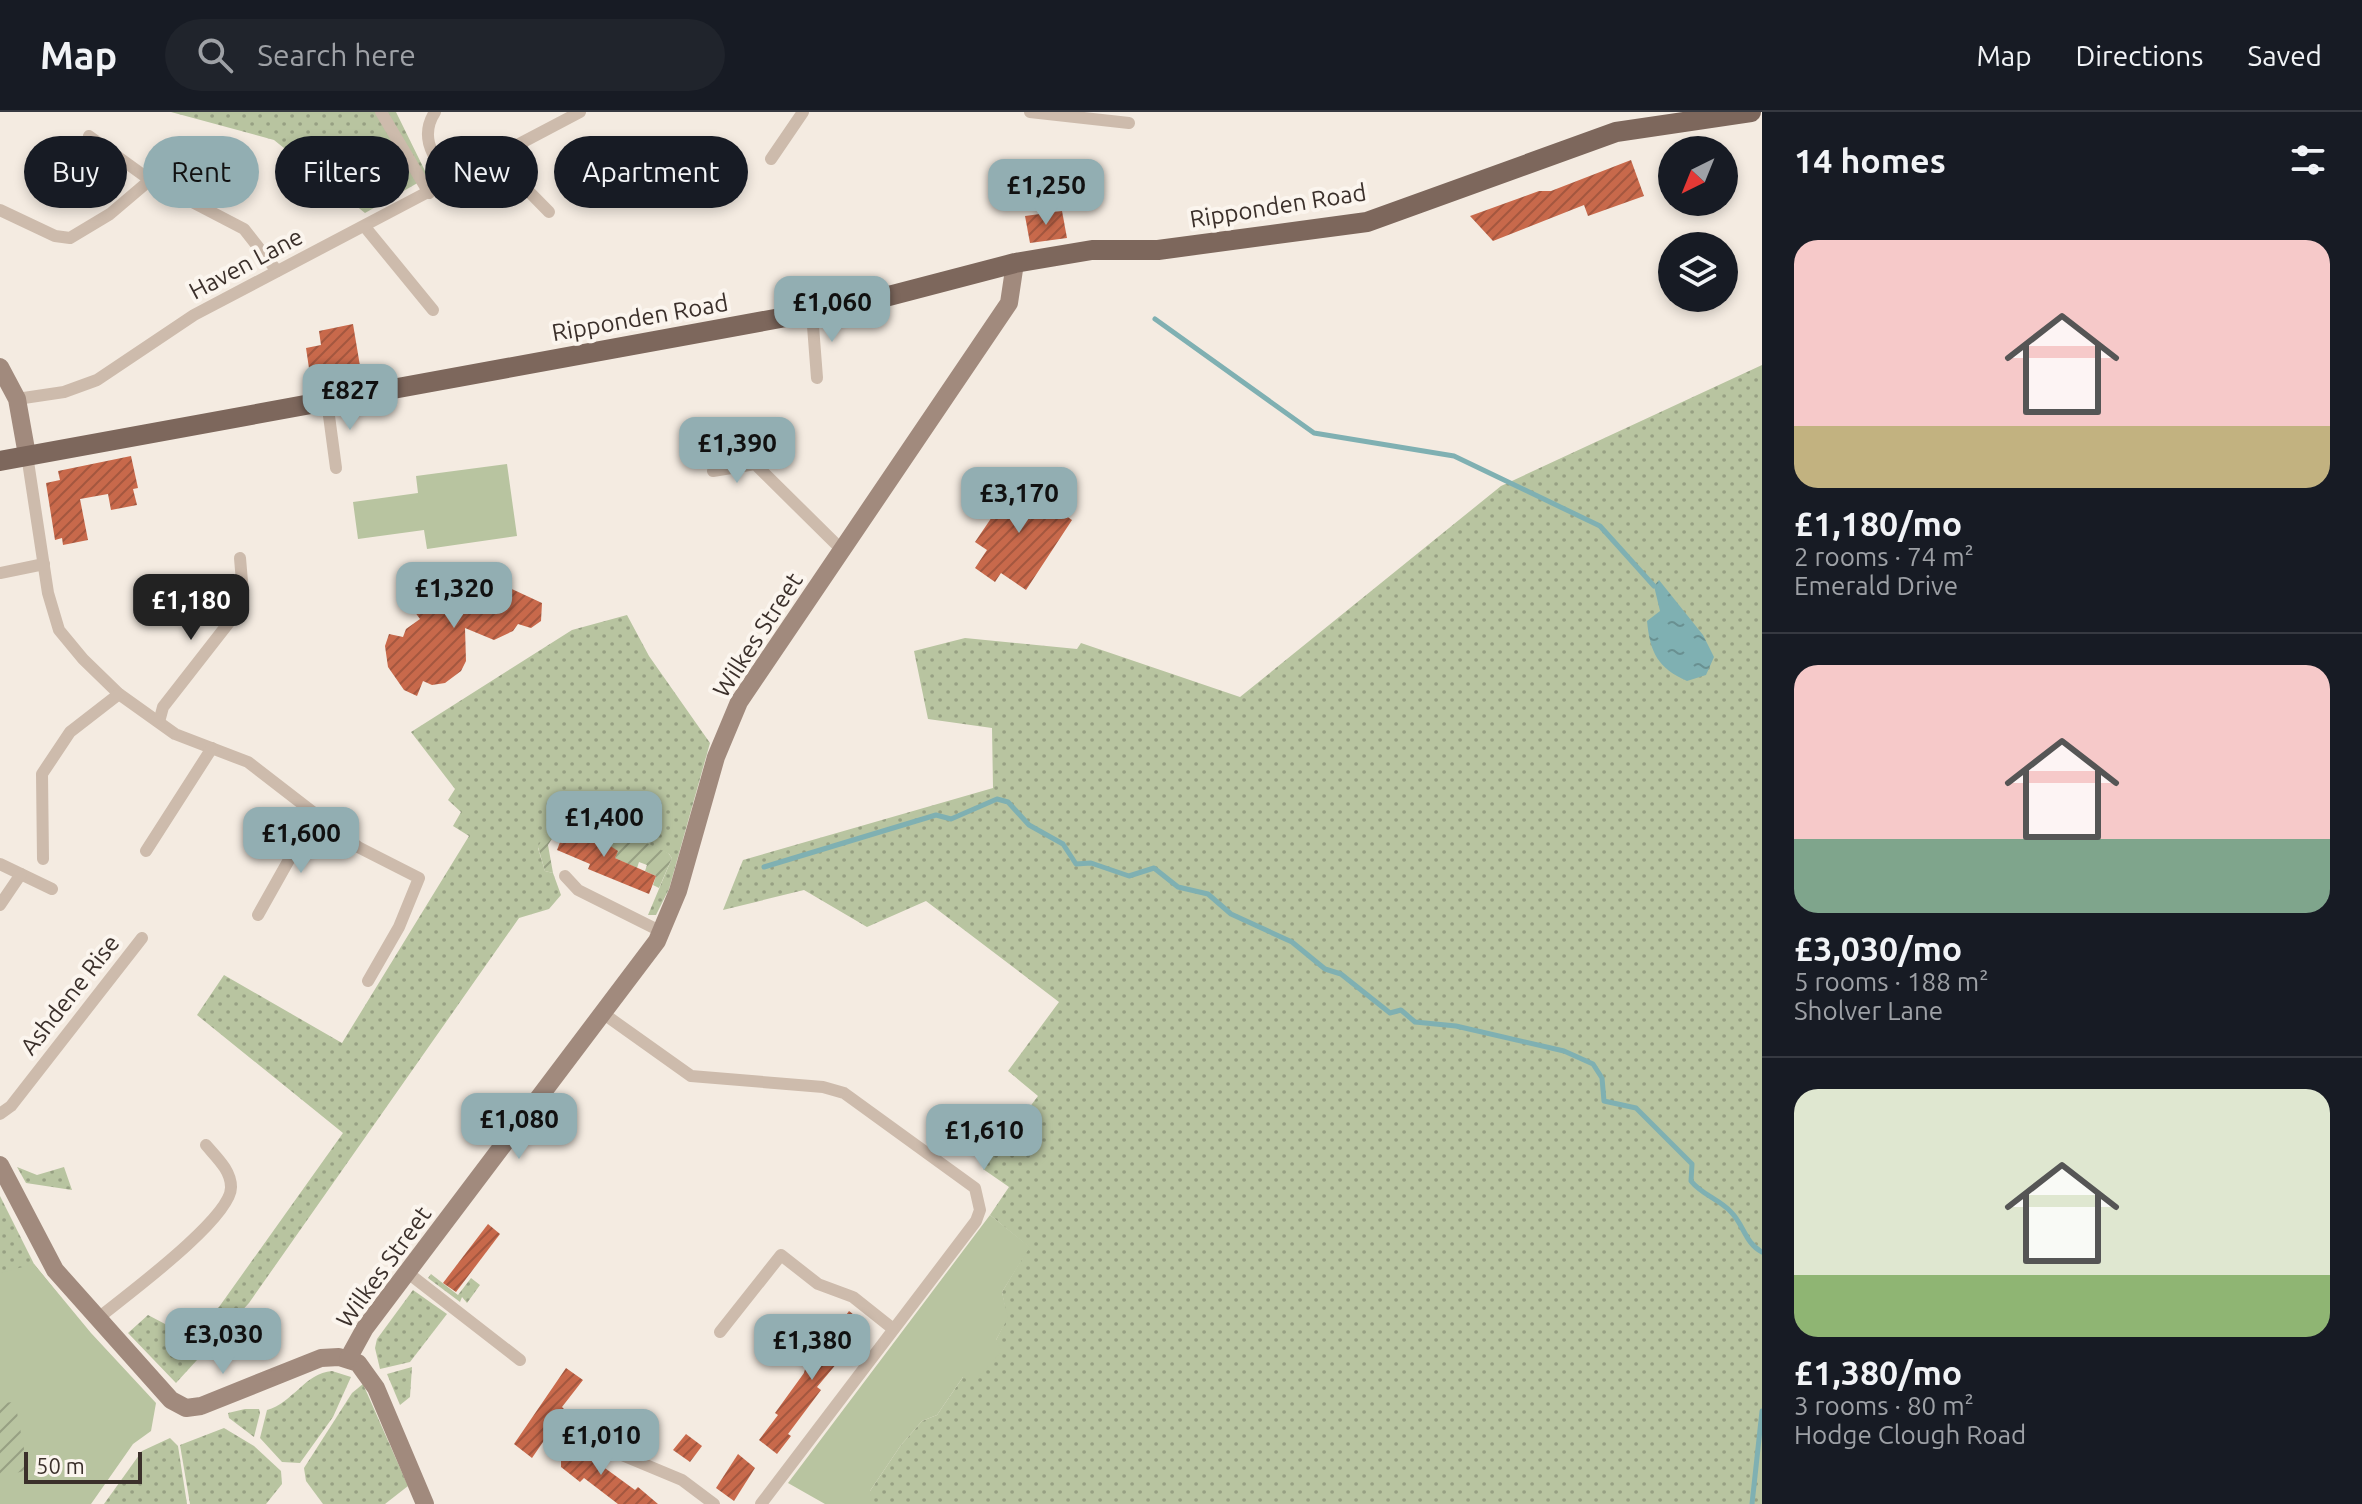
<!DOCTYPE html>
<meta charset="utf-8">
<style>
:root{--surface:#171b24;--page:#20242c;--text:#f1f3f6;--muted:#9ea1a6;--line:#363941;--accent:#92aeb2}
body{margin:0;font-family:Ubuntu,sans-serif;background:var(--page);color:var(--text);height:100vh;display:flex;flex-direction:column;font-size:30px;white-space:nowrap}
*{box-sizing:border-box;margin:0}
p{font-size:26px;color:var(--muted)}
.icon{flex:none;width:44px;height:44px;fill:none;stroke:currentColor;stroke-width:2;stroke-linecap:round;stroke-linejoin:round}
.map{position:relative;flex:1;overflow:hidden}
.side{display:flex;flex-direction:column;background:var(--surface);width:600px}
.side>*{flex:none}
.banner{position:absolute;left:24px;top:24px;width:760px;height:72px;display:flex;gap:16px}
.needle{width:52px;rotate:223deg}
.tools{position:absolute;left:1658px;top:24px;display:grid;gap:16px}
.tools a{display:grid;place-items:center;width:80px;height:80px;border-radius:50%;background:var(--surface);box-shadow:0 4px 12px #0003;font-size:40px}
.scale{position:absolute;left:24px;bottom:20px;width:118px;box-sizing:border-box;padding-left:8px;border:4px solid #3b302b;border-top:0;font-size:22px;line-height:28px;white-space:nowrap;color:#3b302b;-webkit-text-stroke:6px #fbf5ee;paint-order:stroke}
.price{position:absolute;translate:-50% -68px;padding:0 18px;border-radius:16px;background:var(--accent);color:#111;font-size:26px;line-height:52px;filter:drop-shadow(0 2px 4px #0008)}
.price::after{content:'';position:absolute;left:50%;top:48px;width:24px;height:18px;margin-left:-12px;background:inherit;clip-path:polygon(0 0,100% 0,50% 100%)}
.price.selected{background:#222;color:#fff}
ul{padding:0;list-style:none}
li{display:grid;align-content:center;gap:16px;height:424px;padding:0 32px}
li+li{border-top:2px solid var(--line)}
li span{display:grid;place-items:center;height:248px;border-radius:24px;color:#555}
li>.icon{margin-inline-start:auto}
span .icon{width:144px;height:144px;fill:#fffc;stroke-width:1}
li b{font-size:34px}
h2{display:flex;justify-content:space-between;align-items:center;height:96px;padding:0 32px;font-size:34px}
.chip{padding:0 28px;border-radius:36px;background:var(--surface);box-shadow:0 4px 12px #0003;font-size:28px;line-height:72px}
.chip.selected{background:var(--accent);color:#111}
header{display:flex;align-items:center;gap:48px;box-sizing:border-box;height:112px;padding:0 40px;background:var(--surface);border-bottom:2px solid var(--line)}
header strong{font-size:38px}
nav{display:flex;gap:44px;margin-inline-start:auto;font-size:28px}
.search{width:560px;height:72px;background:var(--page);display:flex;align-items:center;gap:20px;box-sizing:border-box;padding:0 28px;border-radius:44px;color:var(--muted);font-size:30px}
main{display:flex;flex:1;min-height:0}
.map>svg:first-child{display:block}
</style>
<header>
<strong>Map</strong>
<div class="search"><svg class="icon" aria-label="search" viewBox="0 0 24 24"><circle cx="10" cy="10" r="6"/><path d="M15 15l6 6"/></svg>Search here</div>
<nav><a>Map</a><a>Directions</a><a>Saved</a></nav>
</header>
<main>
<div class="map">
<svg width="1762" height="1392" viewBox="0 0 1762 1392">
<defs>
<pattern id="grass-dots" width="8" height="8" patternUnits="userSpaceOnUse" patternTransform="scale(2)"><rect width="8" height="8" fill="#b8c4a0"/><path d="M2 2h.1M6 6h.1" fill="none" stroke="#97a083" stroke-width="1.8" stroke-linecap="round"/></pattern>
<pattern id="garden-furrows" width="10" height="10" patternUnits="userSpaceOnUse" patternTransform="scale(2)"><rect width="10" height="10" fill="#b8c4a0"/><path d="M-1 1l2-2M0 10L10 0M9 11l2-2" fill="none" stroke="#97a083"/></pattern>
<pattern id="water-ripples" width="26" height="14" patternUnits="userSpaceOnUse" patternTransform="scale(2)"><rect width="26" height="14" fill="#7fb0b2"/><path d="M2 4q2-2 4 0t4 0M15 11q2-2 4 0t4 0" fill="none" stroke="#699091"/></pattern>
<pattern id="building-hatch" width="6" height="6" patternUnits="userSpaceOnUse" patternTransform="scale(2)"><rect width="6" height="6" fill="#c8694b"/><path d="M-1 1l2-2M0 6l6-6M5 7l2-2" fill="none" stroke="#a4573f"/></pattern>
</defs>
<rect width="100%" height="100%" fill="#f4ebe1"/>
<g fill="url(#grass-dots)">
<path d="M171,0h225l32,65 -63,36 -91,-73z"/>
<path d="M1762,253v1139h-895l3,-13 31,-46 21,-24 15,-6 26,-38 33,-37 11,-22 -5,-26 27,-45 -39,-32 19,-28 -26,-18 55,-73 -30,-25 51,-69 -133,-101 -59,26 -63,-37 -81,20 20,-50 250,-72 -1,-60 -64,-9 -14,-68 51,-13 112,11 4,-6 159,54 261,-211z"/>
<path d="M627,503l22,41 61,87 -41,146 -13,26h-8l24,-57 -3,-4 -108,-49 -23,43 7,23 8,2 8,22 -12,14 -30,9 -270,385 -73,80 -48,-50 20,-18 36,19 35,-27 124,-174 -146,-118 27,-40 118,68 127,-207 -16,-10 8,-14 -13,-12 7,-11 -44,-57 161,-102z"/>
<path d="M17,1055l20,8 27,-8 8,23 -46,-7z"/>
<path d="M0,1084l34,68 24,30 -58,30z"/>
<path d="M431,1162l27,21 13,-17 9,7 -13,18 -5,-6 -2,5 -32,-24z"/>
<path d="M413,1178l34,24 -37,48 -30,7 -5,-21 2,-9z"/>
<path d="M412,1255l-2,30 -10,8 -13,-31z"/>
<path d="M332,1259l19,6 -18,40 -33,46 -18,-1 -22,-24 7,-28c26,-7 38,-37 65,-39z"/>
<path d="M363,1272l45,102 -23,18h-62l-17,-23 -2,-13 48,-75z"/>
<path d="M245,1297h14l1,4 -6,24 -25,-19 -1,-5z"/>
<path d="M224,1316l30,18 27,25 1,13 -16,20h-76l-10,-59z"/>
<path d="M170,1326l8,8 9,58h-83l38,-53z"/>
</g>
<g fill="#b8c4a0">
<path d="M507,352l10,72 -90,13 -3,-19 -66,9 -5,-37 65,-9 -2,-17z"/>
<path d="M990,1103l40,32 -28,45 6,26 -12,22 6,11 -25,27 -14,-1 -26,38 -15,6 -21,24 -31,46 1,13h-46l-37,-21z"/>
<path d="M34,1152l57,69 65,70 -5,28 -18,13 -42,60h-91v-231z"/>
</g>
<g fill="url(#garden-furrows)">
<path d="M561,692l107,49 4,5 -13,30 -6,-3 3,-9 -11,-5 2,-6 -8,-3 -2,6 -22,-10 2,-7 -14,-10 -17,4 4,-12 -22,-9 -7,15 -8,-2 -5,8 5,28 -8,-2 -7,-24z"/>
<path d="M15,1290l13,68 -28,7v-74z"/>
</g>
<path fill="url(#water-ripples)" d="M1659,468l44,55 11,22 -8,18 -19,6c-29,-13 -37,-28 -40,-60l13,-10 -6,-25z"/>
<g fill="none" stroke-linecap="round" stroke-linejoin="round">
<g stroke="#7fb0b2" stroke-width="5">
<path d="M1155,207l159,114 140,23 146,70 54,60"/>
<path d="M764,755l172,-52 15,4 46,-20 11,3 21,23 34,19 13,20 15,-1 38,13 25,-8 24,19 30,7 23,20 61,28 33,27 16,5 49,39 11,-3 14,12 41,4 108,25 29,13 9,14 2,23 32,7 56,56 -1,17c11,14 28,18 40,31 13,13 14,31 31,40"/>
<path d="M1752,1392l10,-93"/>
</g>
</g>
<g fill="url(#building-hatch)">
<path d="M1631,48l13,36 -56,20 -4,-11 -91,36 -23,-25 69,-25h12z"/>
<path d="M1062,99l5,27 -37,5 -5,-27z"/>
<path d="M353,212l7,42 -50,9 -4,-27 15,-3 -2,-14z"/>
<path d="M131,344l7,32 -5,1 4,16 -26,5 -3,-16 -28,5 8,41 -25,5 -1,-7 -7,2 -9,-57 14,-3 -2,-9z"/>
<path d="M1010,365l62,43 -46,70 -25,-17 -6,9 -20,-14 12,-18 -12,-8 19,-28 -6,-5z"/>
<path d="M473,467l12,7 14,-3 43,20 -1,18 -10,7 -13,-4 -5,7 -19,9 -29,-12 1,33 -5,10 -16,12 -13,2 -9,-4 -6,15 -13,-6 -16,-23 -3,-21 4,-12 14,3 3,-8 14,-10 -8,-11 5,-14 16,-2 3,-10 15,-2 6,14z"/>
<path d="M567,712l39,19 12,8 -3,7 41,18 -7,18 -61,-25 2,-5 -33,-14z"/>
<path d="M488,1112l12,10 -44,58 -13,-9z"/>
<path d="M849,1199l19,15 -51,61 4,3 -33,44 3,2 -14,18 -18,-14 19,-25 -3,-2 29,-40 2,-8 10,-8z"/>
<path d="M566,1256l17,12 -21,27 3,3 -33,48 -18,-14z"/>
<path d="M686,1322l16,12 -12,16 -17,-12z"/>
<path d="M577,1329l23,19 -2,3 37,27 3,-3 20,17h-40l-34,-26 -4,4 -19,-15v-6z"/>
<path d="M738,1342l17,14 -21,33 -18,-13z"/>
</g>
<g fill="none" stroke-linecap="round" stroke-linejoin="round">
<g stroke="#cdbbac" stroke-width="12">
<path d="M381,0l48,81"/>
<path d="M435,0c-17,26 0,46 14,70"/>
<path d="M1030,0l99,11"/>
<path d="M89,24l61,44"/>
<path d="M496,46l53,54"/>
<path d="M771,47l32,-47"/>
<path d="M0,98l55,26 15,2 40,-24 40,-34 94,49 33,42"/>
<path d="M365,115l68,83"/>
<path d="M812,201l5,65"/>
<path d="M17,287l47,-7 33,-12 97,-65 386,-203"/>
<path d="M327,289l9,67"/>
<path d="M27,343l21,138 11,37 24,29 36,35 56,40 73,28 110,85 61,31 -20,49 -31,54"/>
<path d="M713,359l42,-7 87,86"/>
<path d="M0,461l44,-9"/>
<path d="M159,610l4,-15 71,-91 9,-22 -3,-36"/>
<path d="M146,739l66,-103"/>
<path d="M43,747l-1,-85 28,-42 49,-38"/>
<path d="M0,752l52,25"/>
<path d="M565,764l13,14 84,42"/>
<path d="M0,793l21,-31"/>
<path d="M258,803l32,-57 30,-39"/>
<path d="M604,902l87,62 132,11 21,6 131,95 5,22 -4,11 -215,283"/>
<path d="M0,1002l11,-8 131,-168"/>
<path d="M408,1161l112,87"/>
<path d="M97,1207c27,-22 135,-101 134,-132 0,-17 -15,-30 -25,-42"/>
<path d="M720,1220l61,-77 37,29 35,13 39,31"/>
<path d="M594,1303l28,40 60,25 32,24"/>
</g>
<g stroke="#a18a7d" stroke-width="18">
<path d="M0,255l17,32 10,56"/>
<path d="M0,1053l55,105 116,130 15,8 15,-2 120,-48 18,-1 19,6 18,25 49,116"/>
<path d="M348,1247l17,-31 292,-387 21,-50 38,-134 23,-55 270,-399 6,-40"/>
</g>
<path stroke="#7d675c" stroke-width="20" d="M0,349l862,-158 153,-40 77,-13h66l209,-28 249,-90 135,-20"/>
</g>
<g text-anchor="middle" stroke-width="8" stroke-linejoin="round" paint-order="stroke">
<g font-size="24" fill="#3b302b" stroke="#fbf5ee">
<text transform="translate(1278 94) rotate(-9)" y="8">Ripponden Road</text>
<text transform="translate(246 152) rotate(-28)" y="8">Haven Lane</text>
<text transform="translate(640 206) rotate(-10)" y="8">Ripponden Road</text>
<text transform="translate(758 523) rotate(-57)" y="8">Wilkes Street</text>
<text transform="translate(70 883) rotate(-52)" y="8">Ashdene Rise</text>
<text transform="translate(384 1155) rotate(-54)" y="8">Wilkes Street</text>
</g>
</g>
</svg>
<div class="tools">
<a><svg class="needle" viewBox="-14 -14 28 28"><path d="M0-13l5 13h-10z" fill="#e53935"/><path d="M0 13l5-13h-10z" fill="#9ea1a6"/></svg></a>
<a><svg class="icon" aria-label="layers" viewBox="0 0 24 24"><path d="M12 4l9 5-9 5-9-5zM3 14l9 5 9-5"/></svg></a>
</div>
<div class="scale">50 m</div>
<b class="price" style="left:1046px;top:115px">£1,250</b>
<b class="price" style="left:832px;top:232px">£1,060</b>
<b class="price" style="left:350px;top:320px">£827</b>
<b class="price" style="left:737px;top:373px">£1,390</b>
<b class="price" style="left:1019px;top:423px">£3,170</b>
<b class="price" style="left:454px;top:518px">£1,320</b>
<b class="price selected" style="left:191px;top:530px">£1,180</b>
<b class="price" style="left:604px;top:747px">£1,400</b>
<b class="price" style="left:301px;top:763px">£1,600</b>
<b class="price" style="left:519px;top:1049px">£1,080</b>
<b class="price" style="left:984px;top:1060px">£1,610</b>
<b class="price" style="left:223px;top:1264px">£3,030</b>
<b class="price" style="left:812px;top:1270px">£1,380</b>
<b class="price" style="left:601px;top:1365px">£1,010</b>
<div class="banner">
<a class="chip">Buy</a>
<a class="chip selected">Rent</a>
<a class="chip">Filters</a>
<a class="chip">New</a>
<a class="chip">Apartment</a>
</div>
</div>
<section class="side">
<h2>14 homes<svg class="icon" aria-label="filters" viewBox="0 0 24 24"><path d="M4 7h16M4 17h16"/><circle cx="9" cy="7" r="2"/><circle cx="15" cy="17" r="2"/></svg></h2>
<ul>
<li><span style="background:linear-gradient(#f6c9c9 75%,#c2b280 0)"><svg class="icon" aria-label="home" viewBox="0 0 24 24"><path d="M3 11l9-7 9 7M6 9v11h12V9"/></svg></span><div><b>£1,180/mo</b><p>2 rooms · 74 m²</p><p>Emerald Drive</p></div></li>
<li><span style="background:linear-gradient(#f6c9c9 70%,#7fa58c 0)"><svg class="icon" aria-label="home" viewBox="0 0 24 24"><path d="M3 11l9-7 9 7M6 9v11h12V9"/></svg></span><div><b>£3,030/mo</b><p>5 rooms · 188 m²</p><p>Sholver Lane</p></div></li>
<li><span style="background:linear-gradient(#dfe7d0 75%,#8fb573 0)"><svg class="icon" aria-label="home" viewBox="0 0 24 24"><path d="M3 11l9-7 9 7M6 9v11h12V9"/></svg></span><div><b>£1,380/mo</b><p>3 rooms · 80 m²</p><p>Hodge Clough Road</p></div></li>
</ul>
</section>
</main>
